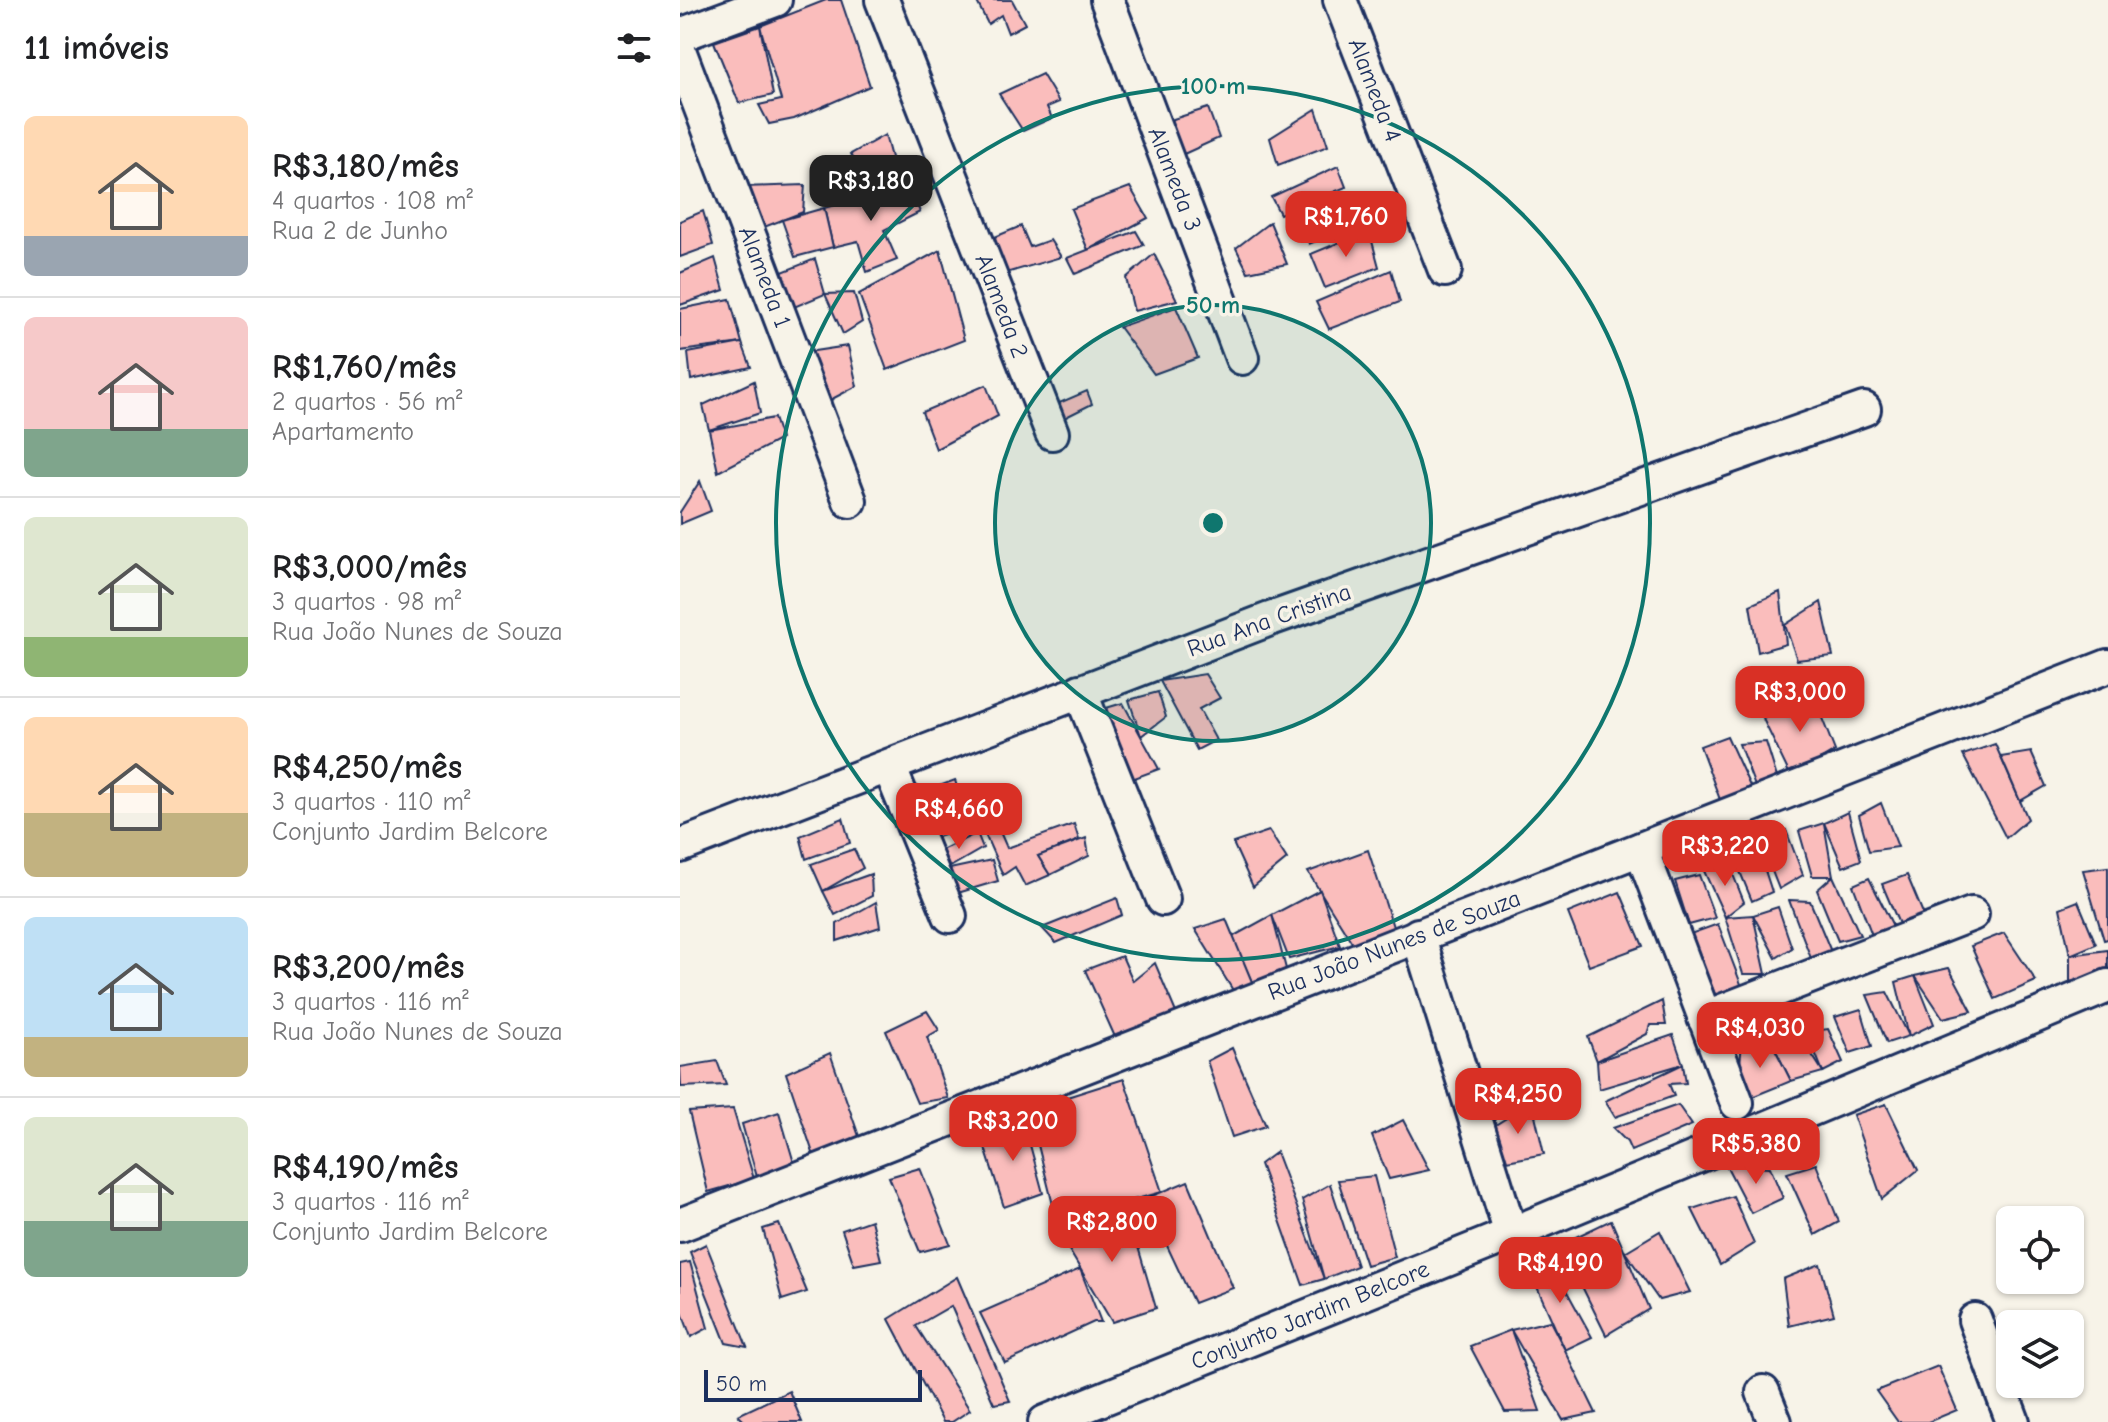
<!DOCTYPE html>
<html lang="pt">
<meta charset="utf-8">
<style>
:root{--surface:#fff;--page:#f6f6f6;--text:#202124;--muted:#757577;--line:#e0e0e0;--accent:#d93025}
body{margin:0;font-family:"Comic Neue",sans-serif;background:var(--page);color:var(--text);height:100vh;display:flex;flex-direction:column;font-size:30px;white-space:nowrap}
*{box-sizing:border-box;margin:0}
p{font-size:26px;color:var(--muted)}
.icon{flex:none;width:44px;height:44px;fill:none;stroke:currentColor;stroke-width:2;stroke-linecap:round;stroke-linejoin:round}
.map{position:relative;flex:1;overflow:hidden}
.panel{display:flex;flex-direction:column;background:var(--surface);width:680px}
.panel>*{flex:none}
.controls{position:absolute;left:1316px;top:1206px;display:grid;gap:16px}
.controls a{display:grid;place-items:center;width:88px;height:88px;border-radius:12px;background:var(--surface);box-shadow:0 2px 6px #0004;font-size:40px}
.scale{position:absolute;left:24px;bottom:20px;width:218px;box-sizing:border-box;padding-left:8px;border:4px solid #1b2f5e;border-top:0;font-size:22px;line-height:28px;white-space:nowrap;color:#1b2f5e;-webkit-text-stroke:6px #f7f3e8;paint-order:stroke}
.price{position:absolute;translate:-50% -68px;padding:0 18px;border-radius:16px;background:var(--accent);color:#fff;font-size:26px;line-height:52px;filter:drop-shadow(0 2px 4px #0008)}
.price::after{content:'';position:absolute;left:50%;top:48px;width:24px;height:18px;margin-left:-12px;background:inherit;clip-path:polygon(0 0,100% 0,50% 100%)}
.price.active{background:#222;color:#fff}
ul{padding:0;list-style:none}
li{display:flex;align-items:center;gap:24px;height:200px;padding:0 24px}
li+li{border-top:2px solid var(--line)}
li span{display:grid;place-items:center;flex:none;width:224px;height:160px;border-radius:12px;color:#555}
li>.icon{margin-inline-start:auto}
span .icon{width:96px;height:96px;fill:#fffc;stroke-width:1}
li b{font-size:34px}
h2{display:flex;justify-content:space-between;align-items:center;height:96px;padding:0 24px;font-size:34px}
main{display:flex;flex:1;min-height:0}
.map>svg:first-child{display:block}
</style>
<main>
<section class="panel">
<h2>11 imóveis<svg class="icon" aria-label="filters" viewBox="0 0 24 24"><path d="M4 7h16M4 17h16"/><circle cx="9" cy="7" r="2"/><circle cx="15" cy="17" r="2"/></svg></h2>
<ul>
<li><span style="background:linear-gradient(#ffd9b3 75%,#9aa5b1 0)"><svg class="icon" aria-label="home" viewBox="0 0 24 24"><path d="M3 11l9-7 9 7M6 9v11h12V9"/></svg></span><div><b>R$3,180/mês</b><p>4 quartos · 108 m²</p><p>Rua 2 de Junho</p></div></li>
<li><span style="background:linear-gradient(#f6c9c9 70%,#7fa58c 0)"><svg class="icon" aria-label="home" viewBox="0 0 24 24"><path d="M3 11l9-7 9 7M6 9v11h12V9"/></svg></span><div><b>R$1,760/mês</b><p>2 quartos · 56 m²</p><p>Apartamento</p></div></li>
<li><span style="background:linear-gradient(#dfe7d0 75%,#8fb573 0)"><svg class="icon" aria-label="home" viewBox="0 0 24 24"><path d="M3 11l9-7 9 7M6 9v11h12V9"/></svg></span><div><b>R$3,000/mês</b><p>3 quartos · 98 m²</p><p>Rua João Nunes de Souza</p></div></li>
<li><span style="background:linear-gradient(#ffd9b3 60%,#c2b280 0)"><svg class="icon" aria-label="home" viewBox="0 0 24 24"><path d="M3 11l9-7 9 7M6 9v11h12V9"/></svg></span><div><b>R$4,250/mês</b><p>3 quartos · 110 m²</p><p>Conjunto Jardim Belcore</p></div></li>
<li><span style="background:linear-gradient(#bfe0f5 75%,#c2b280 0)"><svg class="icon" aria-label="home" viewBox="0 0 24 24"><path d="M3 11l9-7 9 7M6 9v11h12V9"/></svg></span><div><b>R$3,200/mês</b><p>3 quartos · 116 m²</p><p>Rua João Nunes de Souza</p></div></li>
<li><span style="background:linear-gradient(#dfe7d0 65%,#7fa58c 0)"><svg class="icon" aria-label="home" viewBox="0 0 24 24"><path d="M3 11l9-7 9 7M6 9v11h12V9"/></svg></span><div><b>R$4,190/mês</b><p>3 quartos · 116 m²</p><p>Conjunto Jardim Belcore</p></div></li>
</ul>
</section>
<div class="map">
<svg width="1428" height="1422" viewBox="0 0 1428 1422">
<rect width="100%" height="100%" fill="#f7f3e8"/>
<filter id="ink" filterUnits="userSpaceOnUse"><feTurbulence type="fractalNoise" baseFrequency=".0125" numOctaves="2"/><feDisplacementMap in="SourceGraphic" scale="16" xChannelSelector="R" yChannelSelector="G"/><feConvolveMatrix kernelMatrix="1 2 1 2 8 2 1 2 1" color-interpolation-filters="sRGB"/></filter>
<g filter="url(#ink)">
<g fill="#fabdbc" stroke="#1b2f5e" stroke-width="2">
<path d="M146,0h15l29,86 -76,33 -25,5 -10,-19 22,-5 -21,-74z"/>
<path d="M296,0h36l13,24 -17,9 -7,-18 -13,9z"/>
<path d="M80,26l13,69 -34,8 -25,-61z"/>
<path d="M362,74l17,28 -12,5 5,11 -29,13 -24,-37z"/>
<path d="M528,108l11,30 -44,20 -11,-36z"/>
<path d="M636,109l12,37 -50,19 -8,-27z"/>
<path d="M205,135l12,45 -29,8 -17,-34z"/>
<path d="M658,166l8,21 -66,27 -9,-17z"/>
<path d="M125,185l-2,27 -44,17 -17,-42z"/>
<path d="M228,185l12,27 -36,18 13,30 -30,12 -9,-31 -25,6 -9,-39z"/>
<path d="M450,187l18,31 -60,32 -17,-41z"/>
<path d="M667,195l15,28 -53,21 -12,-32z"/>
<path d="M144,208l9,39 -38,10 -13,-37z"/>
<path d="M23,211l10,34 -33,12v-36z"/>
<path d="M590,222l17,42 -39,8 -12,-24z"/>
<path d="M341,226l9,21 20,-7 11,17 -62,18 -21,-31z"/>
<path d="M689,230l10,37 -54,21 -14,-34z"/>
<path d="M456,231l8,14 -69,29 -8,-16z"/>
<path d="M260,250l24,90 -77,30 -28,-76z"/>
<path d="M474,254l23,46 -43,11 -8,-33z"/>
<path d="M35,258l9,32 -44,15v-32z"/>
<path d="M135,259l10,35 -57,24 -11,-36z"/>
<path d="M711,270l9,32 -71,27 -13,-27z"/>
<path d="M174,293l8,29 -19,12 -18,-40z"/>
<path d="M50,299l12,44 -62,8v-42z"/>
<path d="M496,307l22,51 -44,16 -35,-47z"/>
<path d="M62,343l9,24 -60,13 -3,-27z"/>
<path d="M168,346l9,40 -25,13 -9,31 -29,-76z"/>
<path d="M74,381l6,32 -51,17 -6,-25z"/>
<path d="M306,385l12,31 -62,33 -14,-37z"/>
<path d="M407,391l5,13 -36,18 -6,-15z"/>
<path d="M94,418l7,21 -63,33 -9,-42z"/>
<path d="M20,481l11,30 -31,13v-12z"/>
<path d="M1100,592l6,52 -28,8 -8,-47z"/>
<path d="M1141,602l12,54 -36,4 -12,-35z"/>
<path d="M525,674l15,24 -21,11 17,31 -19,10 -37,-69z"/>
<path d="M1131,690l24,61 -44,26 -28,-58z"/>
<path d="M478,692l8,25 -25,19 -12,-36z"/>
<path d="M443,703l36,66 -35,13 -28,-71z"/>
<path d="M1047,736l27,59 -32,10 -22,-59z"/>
<path d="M1086,742l14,45 -24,2 -17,-45z"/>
<path d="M1315,744l33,75 -22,19 -43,-83z"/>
<path d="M1351,752l15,34 -26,15 -19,-44z"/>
<path d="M275,780l7,25 -47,9 -5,-17z"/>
<path d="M304,795l23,53 67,-24 5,16 -41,16 12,19 -25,11 -10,-19 -12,8 -32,-72z"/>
<path d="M291,803l11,19 -53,18 -3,-18z"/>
<path d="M1201,803l17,44 -29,4 -10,-36z"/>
<path d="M1168,812l13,48 -18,7 -19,-44z"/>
<path d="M163,818l7,25 -44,16 -6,-23z"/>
<path d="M1144,823l9,53h-21l-13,-45z"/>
<path d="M1106,830l17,45 -24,14 -18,-46z"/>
<path d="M589,831l18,28 -34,28 -20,-44z"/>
<path d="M297,833l6,15 -38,22 -10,-17z"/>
<path d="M406,838l3,18 -39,19 -12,-19z"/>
<path d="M174,849l9,19 -40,23 -12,-27z"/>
<path d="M688,850l26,80 -38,19 -48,-77z"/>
<path d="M1079,852l13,40 -20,9 -16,-39z"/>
<path d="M312,860l6,21 -47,14 -6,-25z"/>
<path d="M1048,862l16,40 -19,15 -21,-46z"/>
<path d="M1428,867v72l-4,1 -21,-70z"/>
<path d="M191,874l1,22 -37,19 -12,-24z"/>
<path d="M1019,875l16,43 -26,7 -14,-44z"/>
<path d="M1227,875l18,43 -23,13 -20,-47z"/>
<path d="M1153,876l27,59 -22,6 -21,-51z"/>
<path d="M1189,878l32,64 -23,9 -25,-66z"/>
<path d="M640,890l20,56 -51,13 -17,-44z"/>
<path d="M940,892l23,54 -54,20 -21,-53z"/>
<path d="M437,898l5,17 -66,28 -14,-15z"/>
<path d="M1109,900l21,1 22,53 -20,7z"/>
<path d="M1398,901l18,43 -26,11 -10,-47z"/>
<path d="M196,902l4,25 -43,14v-17z"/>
<path d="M1098,907l14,41 -16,10 -23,-43z"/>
<path d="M592,915l14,54 -31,20 -23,-52z"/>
<path d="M1073,915l13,59h-23l-18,-57z"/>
<path d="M546,919l29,70 -21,3 -39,-63z"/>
<path d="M1038,924l26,68 -25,12 -29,-70z"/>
<path d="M1324,933l32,48 -41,18 -24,-53z"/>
<path d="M1428,950v23l-38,9v-27z"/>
<path d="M442,956l11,25 22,-18 22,52 -62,22 -30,-67z"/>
<path d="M1269,968l23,43 -29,7 -28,-42z"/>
<path d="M1235,976l19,48 -25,12 -13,-54z"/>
<path d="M1207,992l22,44 -22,7 -20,-48z"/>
<path d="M982,1001l4,24h-16l-3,9 -50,27 -9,-24z"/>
<path d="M1181,1009l11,37 -22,7 -15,-36z"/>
<path d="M247,1011l12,19 -12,7 21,61 -31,5 -31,-72z"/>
<path d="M1148,1029l15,33 -20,10 -16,-40z"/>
<path d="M1117,1031l26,41 -32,9 -18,-36z"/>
<path d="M993,1035l10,29 -84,25 -2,-28z"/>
<path d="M1062,1041l31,4 18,36 -54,22z"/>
<path d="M552,1048l34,78 -34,11 -25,-76z"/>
<path d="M150,1053l31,89 -46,17 -29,-86z"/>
<path d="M37,1061l9,24 -45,2 -1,-20z"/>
<path d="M1003,1064l3,19 -17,1 5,12 -59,21 -10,-16z"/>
<path d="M444,1079l38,113 -105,29 -28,-112z"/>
<path d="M852,1102l12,52 -43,8 -12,-33z"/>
<path d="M1206,1104l32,66 -36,29 -29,-84z"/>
<path d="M998,1105l14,20 -61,26 -4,-9 -14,-14z"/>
<path d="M53,1109l21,70 -46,13 -19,-80z"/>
<path d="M99,1112l18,61 -38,11 -17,-60z"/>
<path d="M343,1119l20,74 -39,14 -23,-72z"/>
<path d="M723,1120l26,50 -40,9 -17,-43z"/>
<path d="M596,1152l48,127 -21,6 -43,-121z"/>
<path d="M1136,1164l23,58 -24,13 -28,-62z"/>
<path d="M1046,1165l44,2 13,31 -32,15z"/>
<path d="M240,1168l30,76 -30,8 -31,-75z"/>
<path d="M694,1176l21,81 -29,8 -28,-85z"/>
<path d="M508,1181l45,107 -39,15 -49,-104z"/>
<path d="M650,1184l27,82 -33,13 -22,-79z"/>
<path d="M1053,1196l21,48 -34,21 -28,-56z"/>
<path d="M446,1206l30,102 -44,14 -52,-87z"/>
<path d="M191,1220l10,40 -27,5 -12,-35z"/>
<path d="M931,1220l38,89 -43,26 -45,-91z"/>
<path d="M99,1224l28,68 -25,8 -19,-71z"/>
<path d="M980,1231l30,61 -31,8 -34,-48z"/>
<path d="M26,1244l41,103 -21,-4 -36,-91z"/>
<path d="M868,1257l44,80 -27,13 -36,-81z"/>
<path d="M10,1262l18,66 -17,9 -11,-30v-43z"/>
<path d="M1140,1264l14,51 -45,11 -6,-47z"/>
<path d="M400,1269l21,53h-7l-89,41 -25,-50z"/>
<path d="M277,1277l53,124 -16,3 -43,-98 -35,20 54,84 -18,12h-9l-54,-103z"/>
<path d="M870,1321l15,29 31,63 -33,7 -52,-90z"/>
<path d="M831,1330l29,81 -35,1 -35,-66z"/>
<path d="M1258,1366l19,44 -29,12h-30l-22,-31z"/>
<path d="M109,1391l13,31h-57l-7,-7z"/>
</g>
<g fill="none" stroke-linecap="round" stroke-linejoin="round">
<g stroke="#1b2f5e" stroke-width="38">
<g id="minor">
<path d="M202,0l170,433"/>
<path d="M427,0l135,358"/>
<path d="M660,0l105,270"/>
<path d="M0,35l95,-35"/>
<path d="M0,53l170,448"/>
<path d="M400,691l83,208"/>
<path d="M209,766l61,150"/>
<path d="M0,846l590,-227 594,-210"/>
<path d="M961,849l96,254"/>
<path d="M738,935l93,299"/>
<path d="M1024,1018l268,-104"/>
<path d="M0,1225l1428,-559"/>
<path d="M1295,1320l38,102"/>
<path d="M1083,1392l12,30"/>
<path d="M365,1422l466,-188 597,-248"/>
</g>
</g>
<use href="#minor" stroke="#f7f3e8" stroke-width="32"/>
</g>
</g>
<circle cx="533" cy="523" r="218" fill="#0f766e" fill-opacity=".12"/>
<g fill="none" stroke="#0f766e" stroke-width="4">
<circle cx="533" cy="523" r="218"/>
<circle cx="533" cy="523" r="437"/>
</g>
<g text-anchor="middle" stroke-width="7" stroke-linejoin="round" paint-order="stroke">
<g font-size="24" fill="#1b2f5e" stroke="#f7f3e8">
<text transform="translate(695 90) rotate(69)" y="8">Alameda 4</text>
<text transform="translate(495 179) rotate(69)" y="8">Alameda 3</text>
<text transform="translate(85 277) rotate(69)" y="8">Alameda 1</text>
<text transform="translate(322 306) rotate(69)" y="8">Alameda 2</text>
<text transform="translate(589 620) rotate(-20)" y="8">Rua Ana Cristina</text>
<text transform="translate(714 945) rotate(-21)" y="8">Rua João Nunes de Souza</text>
<text transform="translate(630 1315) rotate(-22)" y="8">Conjunto Jardim Belcore</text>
</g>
</g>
<circle cx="533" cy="523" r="12" fill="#0f766e" stroke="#f7f3e8" stroke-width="4"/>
<g font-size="24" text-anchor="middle" font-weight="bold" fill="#0f766e" stroke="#f7f3e8" stroke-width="7" stroke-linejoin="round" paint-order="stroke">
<text x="533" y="94">100 m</text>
<text x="533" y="313">50 m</text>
</g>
</svg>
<div class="controls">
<a><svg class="icon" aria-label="locate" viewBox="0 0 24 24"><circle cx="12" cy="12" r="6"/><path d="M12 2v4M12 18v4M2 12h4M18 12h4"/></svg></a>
<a><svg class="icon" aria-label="layers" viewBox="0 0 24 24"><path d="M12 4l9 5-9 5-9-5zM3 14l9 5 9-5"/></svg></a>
</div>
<div class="scale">50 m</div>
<b class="price active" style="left:191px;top:223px">R$3,180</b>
<b class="price" style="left:666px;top:259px">R$1,760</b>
<b class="price" style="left:1120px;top:734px">R$3,000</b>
<b class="price" style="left:279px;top:851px">R$4,660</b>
<b class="price" style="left:1045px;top:888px">R$3,220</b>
<b class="price" style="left:1080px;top:1070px">R$4,030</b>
<b class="price" style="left:838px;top:1136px">R$4,250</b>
<b class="price" style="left:333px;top:1163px">R$3,200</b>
<b class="price" style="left:1076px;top:1186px">R$5,380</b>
<b class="price" style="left:432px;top:1264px">R$2,800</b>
<b class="price" style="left:880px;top:1305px">R$4,190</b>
</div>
</main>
